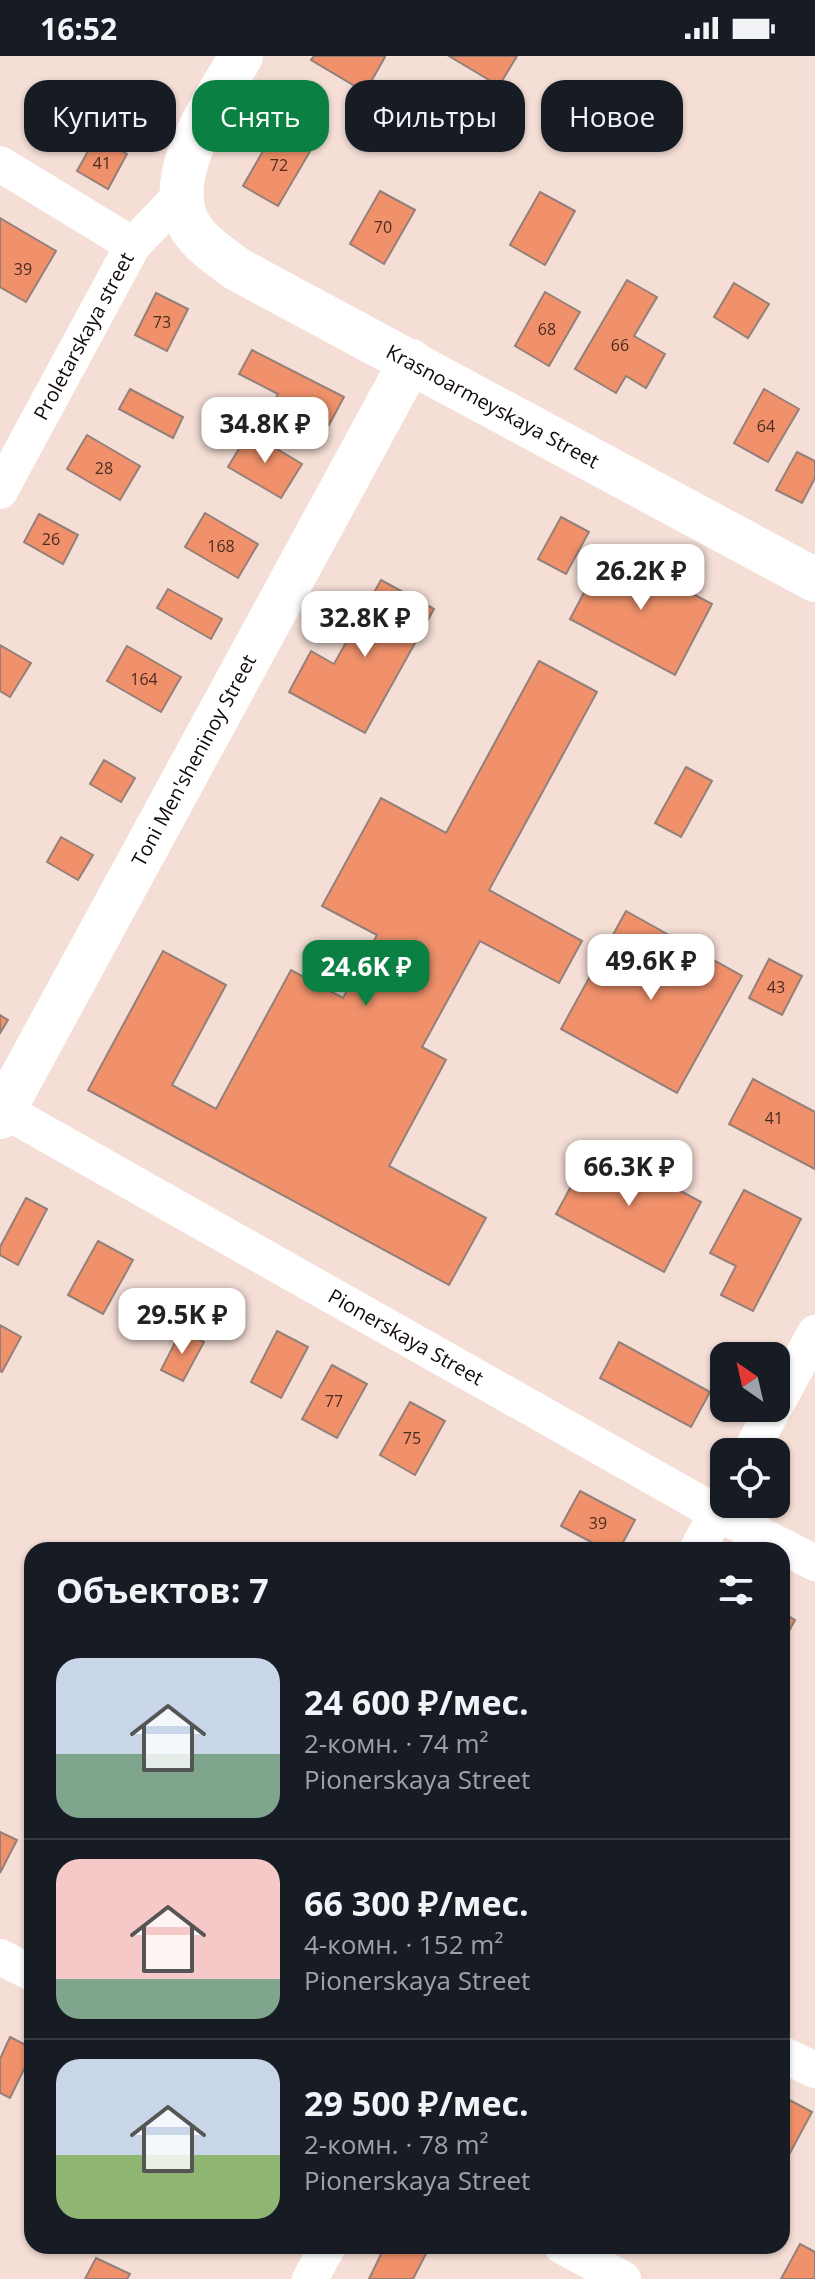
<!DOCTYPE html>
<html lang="ru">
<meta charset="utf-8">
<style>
:root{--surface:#171b24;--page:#20242c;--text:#f1f3f6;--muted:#9ea1a6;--line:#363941;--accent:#0b8043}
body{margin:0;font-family:"Open Sans",sans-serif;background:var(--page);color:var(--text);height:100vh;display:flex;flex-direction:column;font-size:30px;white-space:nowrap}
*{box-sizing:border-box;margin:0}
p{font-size:26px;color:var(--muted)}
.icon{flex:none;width:44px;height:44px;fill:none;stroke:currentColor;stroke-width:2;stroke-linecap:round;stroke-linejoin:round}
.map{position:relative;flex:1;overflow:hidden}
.details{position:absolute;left:24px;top:1486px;width:766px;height:712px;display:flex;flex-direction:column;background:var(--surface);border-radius:24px;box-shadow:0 2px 6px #0004}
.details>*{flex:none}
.top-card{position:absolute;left:24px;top:24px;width:768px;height:72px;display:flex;gap:16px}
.needle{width:52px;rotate:326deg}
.fabs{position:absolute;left:710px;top:1286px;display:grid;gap:16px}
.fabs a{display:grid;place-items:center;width:80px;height:80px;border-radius:16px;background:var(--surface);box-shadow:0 2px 6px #0004;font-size:40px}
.price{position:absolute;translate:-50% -68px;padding:0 18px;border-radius:16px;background:#fff;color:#222;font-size:26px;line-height:52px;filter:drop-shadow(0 2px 4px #0008)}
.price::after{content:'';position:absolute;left:50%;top:48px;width:24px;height:18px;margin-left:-12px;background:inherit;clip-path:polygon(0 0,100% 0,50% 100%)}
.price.current{background:var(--accent);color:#fff}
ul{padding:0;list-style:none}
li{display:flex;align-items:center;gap:24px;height:200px;padding:0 32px}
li+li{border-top:2px solid var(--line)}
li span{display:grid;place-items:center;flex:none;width:224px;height:160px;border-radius:24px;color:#555}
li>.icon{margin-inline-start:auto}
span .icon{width:96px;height:96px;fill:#fffc;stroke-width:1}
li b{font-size:34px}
h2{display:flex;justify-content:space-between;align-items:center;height:96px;padding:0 32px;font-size:34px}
.pill{padding:0 28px;border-radius:24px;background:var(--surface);box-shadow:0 2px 6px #0004;font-size:28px;line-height:72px}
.pill.current{background:var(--accent);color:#fff}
.status{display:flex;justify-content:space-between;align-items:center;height:56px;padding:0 40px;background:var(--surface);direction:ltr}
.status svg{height:22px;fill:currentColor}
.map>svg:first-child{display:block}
</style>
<div class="status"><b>16:52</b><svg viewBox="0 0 49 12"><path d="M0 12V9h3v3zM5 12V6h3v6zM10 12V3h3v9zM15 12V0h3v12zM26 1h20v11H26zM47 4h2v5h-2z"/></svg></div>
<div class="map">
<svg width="815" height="2223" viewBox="0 0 815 2223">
<rect width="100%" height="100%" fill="#f4ded5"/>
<g fill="#f0916b" stroke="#948079" stroke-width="2">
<path d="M314,0h68l3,1 -20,35 -54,-32z"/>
<path d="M449,0h68l-18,30z"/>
<path d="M279,67l36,20 -37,63 -35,-20z"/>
<path d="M96,81l31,17 -19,35 -31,-18z"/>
<path d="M380,135l35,19 -31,54 -34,-20z"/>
<path d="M540,136l35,19 -30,54 -35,-20z"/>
<path d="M0,162l56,33 -30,51 -26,-15z"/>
<path d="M627,224l30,17 -23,39 31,18 -19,34 -20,-12 -10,17 -41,-24z"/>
<path d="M734,227l35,21 -21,34 -34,-21z"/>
<path d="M545,236l35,20 -31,54 -34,-20z"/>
<path d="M156,237l32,16 -21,42 -32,-16z"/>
<path d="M252,294l92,47 -15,28 -18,-10 -7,14 -35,-18 9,-17 -39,-20z"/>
<path d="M130,333l53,28 -10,21 -54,-29z"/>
<path d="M764,333l35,20 -31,53 -34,-19z"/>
<path d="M249,376l53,32 -21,34 -53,-31z"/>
<path d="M87,379l53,31 -20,34 -53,-31z"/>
<path d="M797,396l18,9v17l-13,25 -26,-13z"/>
<path d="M205,457l53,31 -20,34 -53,-31z"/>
<path d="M39,458l39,21 -15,29 -39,-22z"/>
<path d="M561,461l28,15 -23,42 -28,-15z"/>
<path d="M607,493l105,55 -37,71 -105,-56z"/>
<path d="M381,524l53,29 -69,124 -76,-41 22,-41 23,13z"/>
<path d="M168,533l54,30 -11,20 -54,-31z"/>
<path d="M0,589l31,18 -21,34 -10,-6z"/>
<path d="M127,590l54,31 -20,35 -54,-31z"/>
<path d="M539,605l58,31 -108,198 93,51 -23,42 -79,-42 -58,106 24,13 -57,106 97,52 -37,67 -361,-195 75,-139 63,34 -54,100 44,24 75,-139 52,28 34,-63 -55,-29 59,-108 65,35z"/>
<path d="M104,704l31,18 -14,24 -31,-18z"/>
<path d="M686,711l26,14 -31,56 -26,-14z"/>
<path d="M61,781l32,18 -15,25 -31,-18z"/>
<path d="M626,855l116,65 -65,117 -116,-64z"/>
<path d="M769,903l33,17 -20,39 -33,-17z"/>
<path d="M0,959l8,5 -8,13z"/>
<path d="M753,1023l62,33v57l-86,-45z"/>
<path d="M594,1088l107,58 -37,70 -108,-58z"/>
<path d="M744,1134l57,29 -48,92 -32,-16 15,-29 -26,-13z"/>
<path d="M26,1142l21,11 -29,56 -18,-10v-8z"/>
<path d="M98,1185l35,19 -30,54 -35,-19z"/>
<path d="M0,1269l21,12 -19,35 -2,-1z"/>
<path d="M181,1275l23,11 -21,39 -22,-11z"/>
<path d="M277,1275l31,16 -27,51 -30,-16z"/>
<path d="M619,1286l91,50 -19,35 -91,-49z"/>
<path d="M332,1309l35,19 -30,54 -35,-19z"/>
<path d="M410,1346l35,19 -30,54 -35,-20z"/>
<path d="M580,1435l55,29 -16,30h-13l-45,-24z"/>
<path d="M782,1556l13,8 -13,24z"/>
<path d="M0,1776l17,8 -17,33z"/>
<path d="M10,1981l22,11v5l-22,45 -10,-5v-34z"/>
<path d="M782,2040l30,16 -29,54h-1z"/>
<path d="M800,2188l15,8v27h-34z"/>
<path d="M385,2190h45l-17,33h-44z"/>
<path d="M96,2202l34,16 -3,5h-42z"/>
</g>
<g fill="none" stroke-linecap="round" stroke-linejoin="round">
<g stroke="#fff" stroke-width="36">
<path d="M0,108l133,81"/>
<path id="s1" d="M0,435l133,-246 49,-51"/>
<path id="s2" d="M0,1052l717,405 98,50"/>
<path d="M776,1349l39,-72"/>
<path d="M750,1396l24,-44"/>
<path d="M697,1494l27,-50"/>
<path d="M0,1901l32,16"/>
<path d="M782,1998l33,16"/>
<path d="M562,2190l61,33"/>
<path d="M310,2223l18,-33"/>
</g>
<g stroke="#fff" stroke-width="44">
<path id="s3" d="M241,0c-24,43 -73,109 -56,160 9,24 33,39 52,53l578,311"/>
<path id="s4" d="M0,1061l411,-756"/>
</g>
</g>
<g text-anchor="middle" stroke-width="8" stroke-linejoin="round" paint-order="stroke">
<g font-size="16" fill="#492c20">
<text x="102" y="113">41</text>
<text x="279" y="115">72</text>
<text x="383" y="177">70</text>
<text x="23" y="219">39</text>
<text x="162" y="272">73</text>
<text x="547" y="279">68</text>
<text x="620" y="295">66</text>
<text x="766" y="376">64</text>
<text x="104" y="418">28</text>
<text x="51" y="489">26</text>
<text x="221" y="496">168</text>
<text x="144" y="629">164</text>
<text x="776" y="937">43</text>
<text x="774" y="1068">41</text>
<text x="334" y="1351">77</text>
<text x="412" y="1388">75</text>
<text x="598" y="1473">39</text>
</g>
<g font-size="20" fill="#110a07" stroke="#f4ded5">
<text dy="7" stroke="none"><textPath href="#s1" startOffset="176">Proletarskaya street</textPath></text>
<text dy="7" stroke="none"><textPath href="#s3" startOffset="540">Krasnoarmeyskaya Street</textPath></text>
<text dy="7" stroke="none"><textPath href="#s4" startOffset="406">Toni Men'sheninoy Street</textPath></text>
<text dy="7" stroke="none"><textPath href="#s2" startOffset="466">Pionerskaya Street</textPath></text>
</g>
</g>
</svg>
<div class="fabs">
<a><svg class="needle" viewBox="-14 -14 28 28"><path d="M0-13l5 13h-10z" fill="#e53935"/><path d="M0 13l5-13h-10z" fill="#9ea1a6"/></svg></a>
<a><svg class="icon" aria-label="locate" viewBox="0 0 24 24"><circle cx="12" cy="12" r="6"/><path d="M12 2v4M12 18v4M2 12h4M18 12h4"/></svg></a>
</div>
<b class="price" style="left:265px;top:409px">34.8K ₽</b>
<b class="price" style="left:641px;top:556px">26.2K ₽</b>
<b class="price" style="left:365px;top:603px">32.8K ₽</b>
<b class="price" style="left:651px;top:946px">49.6K ₽</b>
<b class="price current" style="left:366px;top:952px">24.6K ₽</b>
<b class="price" style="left:629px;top:1152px">66.3K ₽</b>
<b class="price" style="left:182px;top:1300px">29.5K ₽</b>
<div class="top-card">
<a class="pill">Купить</a>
<a class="pill current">Снять</a>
<a class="pill">Фильтры</a>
<a class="pill">Новое</a>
</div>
<section class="details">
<h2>Объектов: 7<svg class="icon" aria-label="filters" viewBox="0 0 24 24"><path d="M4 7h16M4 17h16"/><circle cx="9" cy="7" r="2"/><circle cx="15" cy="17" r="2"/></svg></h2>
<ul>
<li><span style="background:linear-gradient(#c9d6e8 60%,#7fa58c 0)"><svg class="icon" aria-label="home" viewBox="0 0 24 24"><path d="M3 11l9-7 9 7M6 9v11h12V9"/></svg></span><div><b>24 600 ₽/мес.</b><p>2-комн. · 74 m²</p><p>Pionerskaya Street</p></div></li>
<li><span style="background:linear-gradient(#f6c9c9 75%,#7fa58c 0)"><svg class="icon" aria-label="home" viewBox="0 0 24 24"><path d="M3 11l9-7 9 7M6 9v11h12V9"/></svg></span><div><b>66 300 ₽/мес.</b><p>4-комн. · 152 m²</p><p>Pionerskaya Street</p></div></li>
<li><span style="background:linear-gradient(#c9d6e8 60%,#8fb573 0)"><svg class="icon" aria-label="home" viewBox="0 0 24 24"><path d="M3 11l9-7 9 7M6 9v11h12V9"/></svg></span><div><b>29 500 ₽/мес.</b><p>2-комн. · 78 m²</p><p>Pionerskaya Street</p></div></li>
</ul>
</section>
</div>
